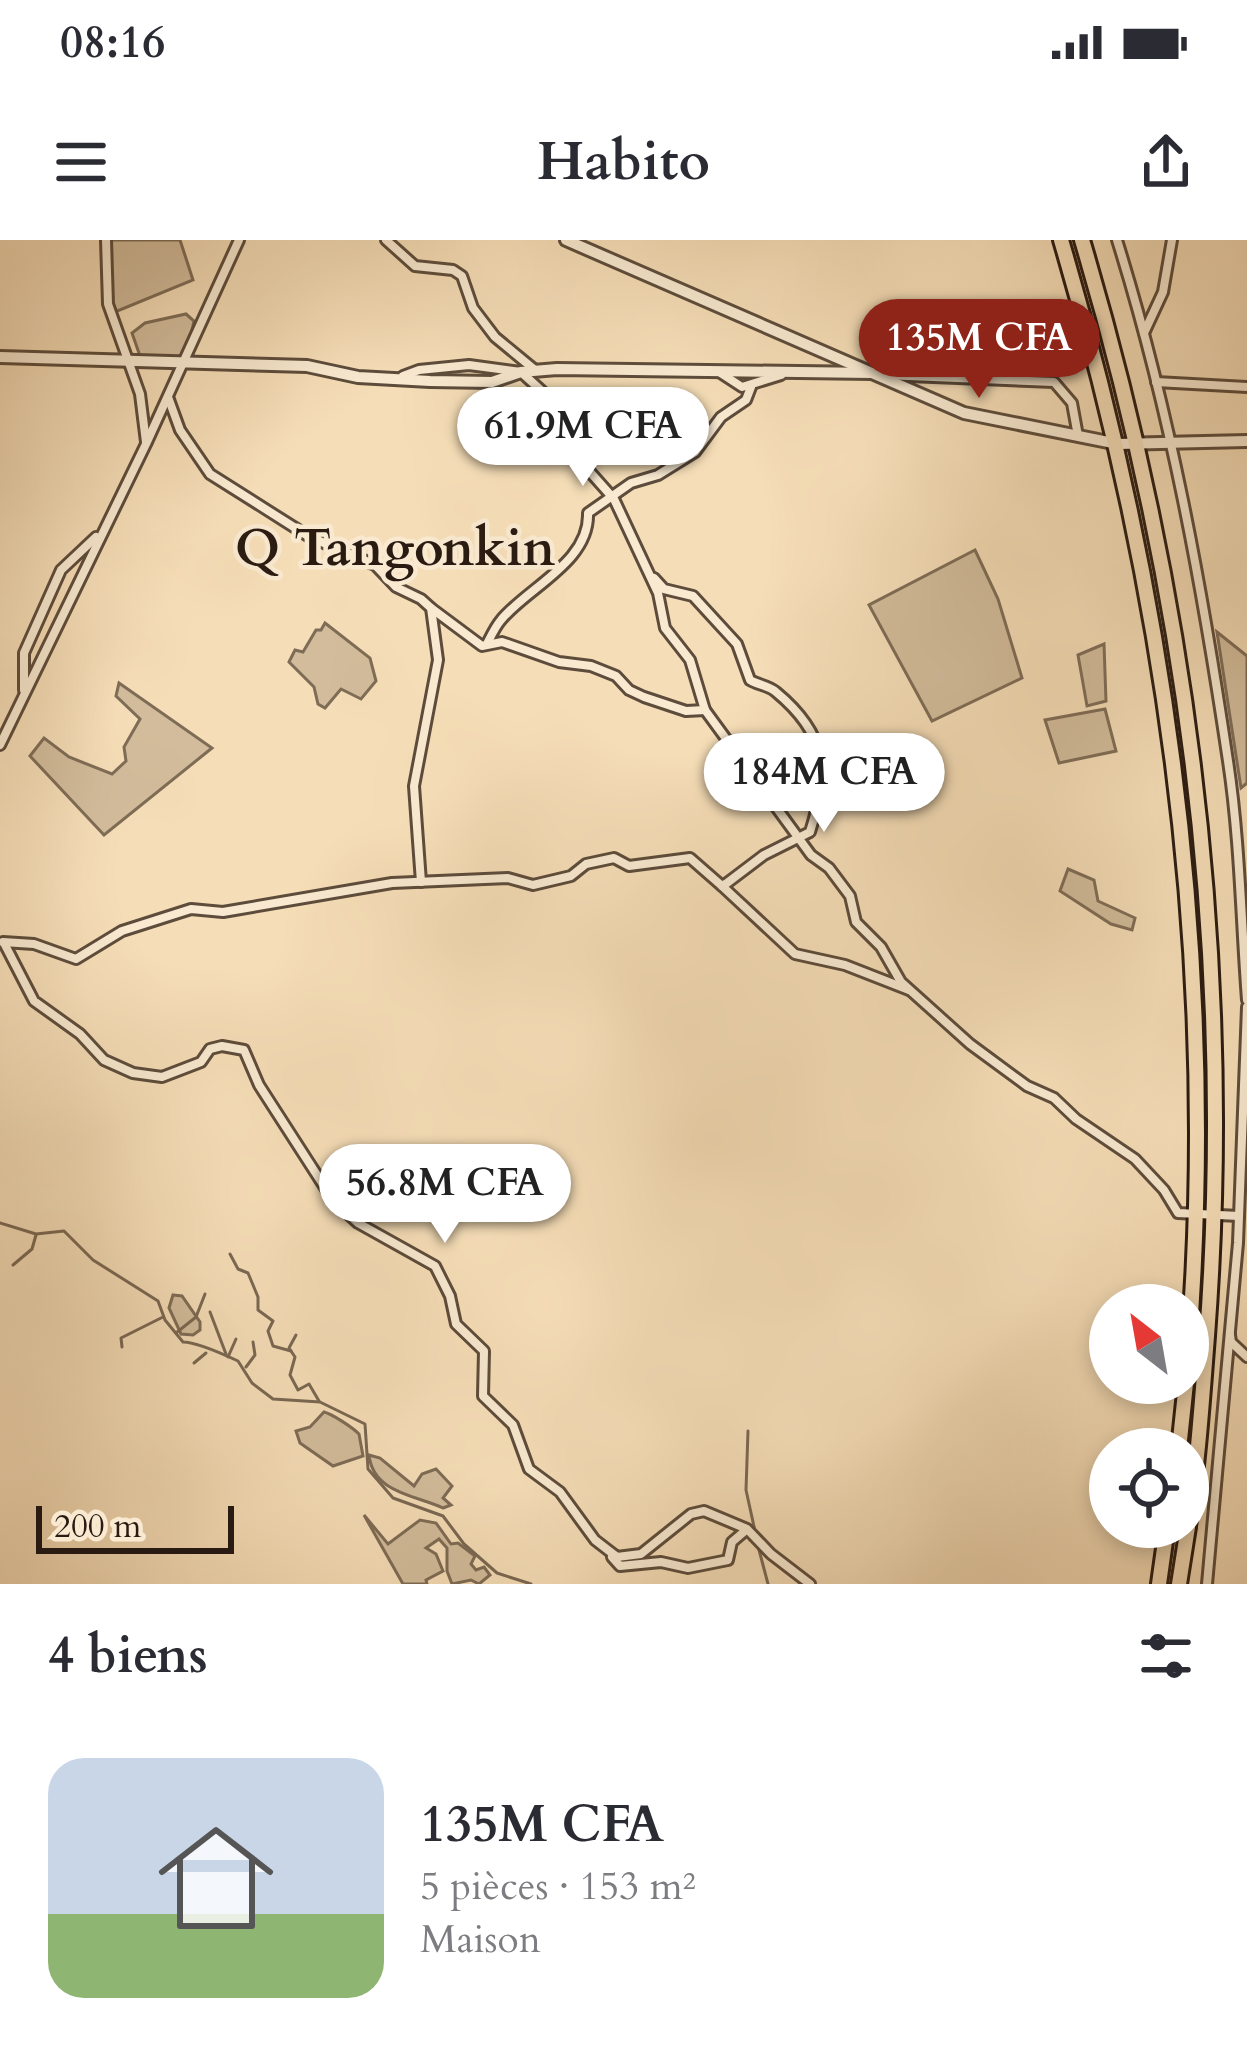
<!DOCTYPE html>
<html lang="fr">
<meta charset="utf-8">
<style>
:root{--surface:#fff;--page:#f2f2f3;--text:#2b2b33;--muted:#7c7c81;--accent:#8f2418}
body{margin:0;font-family:Cardo,serif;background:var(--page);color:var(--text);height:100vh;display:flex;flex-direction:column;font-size:45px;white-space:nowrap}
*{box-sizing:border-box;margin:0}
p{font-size:39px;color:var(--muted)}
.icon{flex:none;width:66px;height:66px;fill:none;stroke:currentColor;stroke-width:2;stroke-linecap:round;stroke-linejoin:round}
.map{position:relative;height:1344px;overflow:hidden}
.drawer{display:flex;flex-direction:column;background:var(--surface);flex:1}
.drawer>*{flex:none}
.needle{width:78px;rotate:329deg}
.fabs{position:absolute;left:1089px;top:1044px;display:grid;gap:24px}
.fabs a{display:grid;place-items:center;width:120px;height:120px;border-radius:50%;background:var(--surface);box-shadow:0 6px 18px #0003;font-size:60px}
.scale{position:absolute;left:36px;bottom:30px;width:198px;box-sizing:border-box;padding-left:12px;border:6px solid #2a1b12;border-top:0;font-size:33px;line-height:42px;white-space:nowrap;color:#2a1b12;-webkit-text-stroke:9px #f8e9d0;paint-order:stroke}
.price{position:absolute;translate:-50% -102px;padding:0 27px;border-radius:42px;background:#fff;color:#222;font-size:39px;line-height:78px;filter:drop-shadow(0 3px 6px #0008)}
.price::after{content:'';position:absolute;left:50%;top:72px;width:36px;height:27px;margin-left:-18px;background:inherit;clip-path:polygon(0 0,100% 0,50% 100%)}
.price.selected{background:var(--accent);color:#fff}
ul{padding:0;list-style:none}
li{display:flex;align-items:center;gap:36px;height:300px;padding:0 48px}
li span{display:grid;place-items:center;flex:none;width:336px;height:240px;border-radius:36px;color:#555}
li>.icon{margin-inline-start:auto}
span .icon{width:144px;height:144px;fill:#fffc;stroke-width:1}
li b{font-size:51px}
h2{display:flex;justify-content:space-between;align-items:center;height:144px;padding:0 48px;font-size:51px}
.status{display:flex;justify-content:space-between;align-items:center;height:84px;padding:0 60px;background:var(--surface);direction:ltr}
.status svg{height:33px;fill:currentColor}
header{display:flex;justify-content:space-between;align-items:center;height:156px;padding:0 48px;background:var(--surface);font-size:54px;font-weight:600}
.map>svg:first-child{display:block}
</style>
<div class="status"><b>08:16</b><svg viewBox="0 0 49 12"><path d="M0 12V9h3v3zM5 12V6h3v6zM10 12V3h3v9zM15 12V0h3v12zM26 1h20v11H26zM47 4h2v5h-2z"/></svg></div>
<header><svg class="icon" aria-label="menu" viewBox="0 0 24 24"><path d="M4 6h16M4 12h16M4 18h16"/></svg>Habito<svg class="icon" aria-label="share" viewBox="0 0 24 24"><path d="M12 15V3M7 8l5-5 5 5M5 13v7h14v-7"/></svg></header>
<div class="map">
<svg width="1247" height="1344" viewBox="0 0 1247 1344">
<rect width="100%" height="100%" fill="#f5ddb7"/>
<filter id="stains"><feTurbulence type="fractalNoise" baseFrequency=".00167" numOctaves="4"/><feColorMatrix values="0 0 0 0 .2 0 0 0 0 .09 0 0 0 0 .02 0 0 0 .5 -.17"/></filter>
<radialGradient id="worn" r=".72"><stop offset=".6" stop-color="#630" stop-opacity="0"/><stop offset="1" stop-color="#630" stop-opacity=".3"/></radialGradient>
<g fill="#d2bc9b" stroke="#7e6c56" stroke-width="3">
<path d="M106,0h74l13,40 -83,34z"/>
<path d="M186,74l8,7 -5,23 -9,13 -40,-1 -8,-23 13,-10z"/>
<path d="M975,310l23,49 24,79 -90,43 -63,-116z"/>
<path d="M325,383l45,35 6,23 -15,18 -20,-10 -16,19 -7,-4 -4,-17 -25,-25 6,-12 8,2 13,-22h5z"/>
<path d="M1217,392l30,24v127l-6,5z"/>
<path d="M1104,404l2,57 -19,5 -9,-51z"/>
<path d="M119,443l93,65 -108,87 -74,-79 14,-18 25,19 43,17 14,-13 -2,-14 16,-28 -24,-23z"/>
<path d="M1105,469l11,42 -57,12 -14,-43z"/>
<path d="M1068,629l26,11 4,21 37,17 -3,12 -21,-6 -51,-33z"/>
<path d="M173,1055l9,1 18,26v8l-7,5 -12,-1 -12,-26z"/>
<path d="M324,1172c8,2 28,15 35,22l4,22 -30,10 -33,-23 -4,-12 14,-4z"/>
<path d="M369,1215l11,3 34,28 8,-12 14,-5 16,17 -9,12 8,7 -8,3c-28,-13 -70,-15 -74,-53z"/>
<path d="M364,1275l24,29 32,-24 16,3 15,21 7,-1 17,13 -4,8 5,6 8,-3 6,8 -11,9 -8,-4 -19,4 -5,-13v-23l-8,-9 -13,9 10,6 7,17 -17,9 1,4h-24z"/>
</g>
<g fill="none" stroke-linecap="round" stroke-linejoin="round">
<g stroke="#7a6853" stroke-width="3">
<path d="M0,983l36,11 28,-3 29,29 65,41 7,19 18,22c14,0 40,12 55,19l14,22 21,16 47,3 45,22 3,45 25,29 50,18 21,28 33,29 34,11"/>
<path d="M230,1014l8,15 10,4 10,24v13l15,11 -5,10 5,15 18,5"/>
<path d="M13,1025l19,-16 4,-14"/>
<path d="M210,1072l16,42"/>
<path d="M176,1093l20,-16 9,-23"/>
<path d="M296,1095l-7,13 6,9 -5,18 8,15 11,-6 10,17"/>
<path d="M122,1107l-1,-9 42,-21"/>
<path d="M228,1117l8,-18"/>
<path d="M194,1123l12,-10"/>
<path d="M246,1127l9,-12 -2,-13"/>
<path d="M748,1191l-2,59 9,41"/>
<path d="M758,1306l10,38"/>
</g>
<g stroke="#5d4c3b" stroke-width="14">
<g id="minor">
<path d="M106,0l2,64 32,90 6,48"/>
<path d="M386,0l29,26 38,4 9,6 11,32 22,29 40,33"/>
<path d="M1117,0c53,170 85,346 111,521 12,79 13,160 19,239"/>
<path d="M1144,93l19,-41 9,-52"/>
<path d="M719,132l23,15 39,-12"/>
<path d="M885,135l169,7 18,21 6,33"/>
<path d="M403,136l16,-6 50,-5 52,7 23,21 14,43 56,63 44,94 7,35 25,32 15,50 106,145 18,13 21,28 6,26 25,25 20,35 69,62 57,42 27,12 22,21 59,40 29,31 14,23 61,3"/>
<path d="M1156,142l91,5"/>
<path d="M168,157l12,33 30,44 98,62 67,29 21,22 25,12 10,9 7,52 -24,126 7,96"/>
<path d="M431,368l51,38 20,-4 57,20 32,4 25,10 13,14 15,7 42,14 19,-1"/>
<path d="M487,404c4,-8 8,-17 14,-24 27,-33 89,-58 87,-107l43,-30 27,-8 37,-23 26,-35 25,-17 5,-13"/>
<path d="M24,450v-37l37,-83 35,-33"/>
<path d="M0,505l146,-301 93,-204"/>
<path d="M722,646l73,68 50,11 64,25"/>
<path d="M3,702l31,2 42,15 46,-28 69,-22 32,3 169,-29 116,-5 25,7 38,-9 15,-12 28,-6 15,8 61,-8 32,28 5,-3 37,-28 46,-23c19,-61 18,-97 -34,-140 -8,-7 -18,-7 -26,-12l-13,-36 -44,-48 -29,-7 -10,-11"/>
<path d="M4,703l30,58 46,33 24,26 29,13 29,4 39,-15 9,-13 12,-3 22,4 15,35 74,115 25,23 77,43 15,30 6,28 28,27 -1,45 30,29 16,44 31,23 35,48 22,17 24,-3 50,-40 13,-3 43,18 24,25 39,30"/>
<path d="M1230,1095l1,7 16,15"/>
<path d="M612,1317l8,9 41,-4 27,6 40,-8 4,-18 14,-12"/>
<path d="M1207,1344l31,-341 9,-236"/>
</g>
</g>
<g stroke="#5d4c3b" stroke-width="16">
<g id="tertiary">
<path d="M566,0l398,173 154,31 129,-3"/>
<path d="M0,117l307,9 51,11 72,4 62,1 29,-10 36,-3 315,4"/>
</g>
</g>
<g stroke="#2a1b12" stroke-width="20">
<g id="trunk">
<path d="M1061,0c108,364 158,735 127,1115"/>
<path d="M1082,0c106,356 153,725 125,1096 -5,64 -9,127 -19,190"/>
<path d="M1179,1209l7,-66"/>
<path d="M1159,1344l8,-57"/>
<path d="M1179,1344l9,-57"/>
</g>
</g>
<use href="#minor" stroke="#f8e9d0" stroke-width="8"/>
<use href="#tertiary" stroke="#f8e9d0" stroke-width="10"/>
<use href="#trunk" stroke="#f5ddb7" stroke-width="14"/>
</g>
<g text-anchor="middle" stroke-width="9" stroke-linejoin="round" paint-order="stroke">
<g font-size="51" font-weight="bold" fill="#2a1b12" stroke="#f8e9d0">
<text x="395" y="325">Q Tangonkin</text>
</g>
</g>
<rect width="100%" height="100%" filter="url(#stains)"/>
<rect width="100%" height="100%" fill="url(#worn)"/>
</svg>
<div class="fabs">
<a><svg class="needle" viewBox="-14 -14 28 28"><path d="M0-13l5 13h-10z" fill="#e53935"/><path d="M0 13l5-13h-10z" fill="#7c7c81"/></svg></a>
<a><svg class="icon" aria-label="locate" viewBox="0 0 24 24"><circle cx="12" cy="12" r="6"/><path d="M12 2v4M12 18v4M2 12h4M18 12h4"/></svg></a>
</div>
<div class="scale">200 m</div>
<b class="price selected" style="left:979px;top:161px">135M CFA</b>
<b class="price" style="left:583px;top:249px">61.9M CFA</b>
<b class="price" style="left:824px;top:595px">184M CFA</b>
<b class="price" style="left:445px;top:1006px">56.8M CFA</b>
</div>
<section class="drawer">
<h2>4 biens<svg class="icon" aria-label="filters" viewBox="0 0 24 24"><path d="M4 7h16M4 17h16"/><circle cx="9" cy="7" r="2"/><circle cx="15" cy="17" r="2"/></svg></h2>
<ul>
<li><span style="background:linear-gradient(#c9d6e8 65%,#8fb573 0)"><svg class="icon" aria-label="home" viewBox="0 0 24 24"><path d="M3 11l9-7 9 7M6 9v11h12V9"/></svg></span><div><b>135M CFA</b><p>5 pièces · 153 m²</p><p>Maison</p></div></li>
</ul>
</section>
